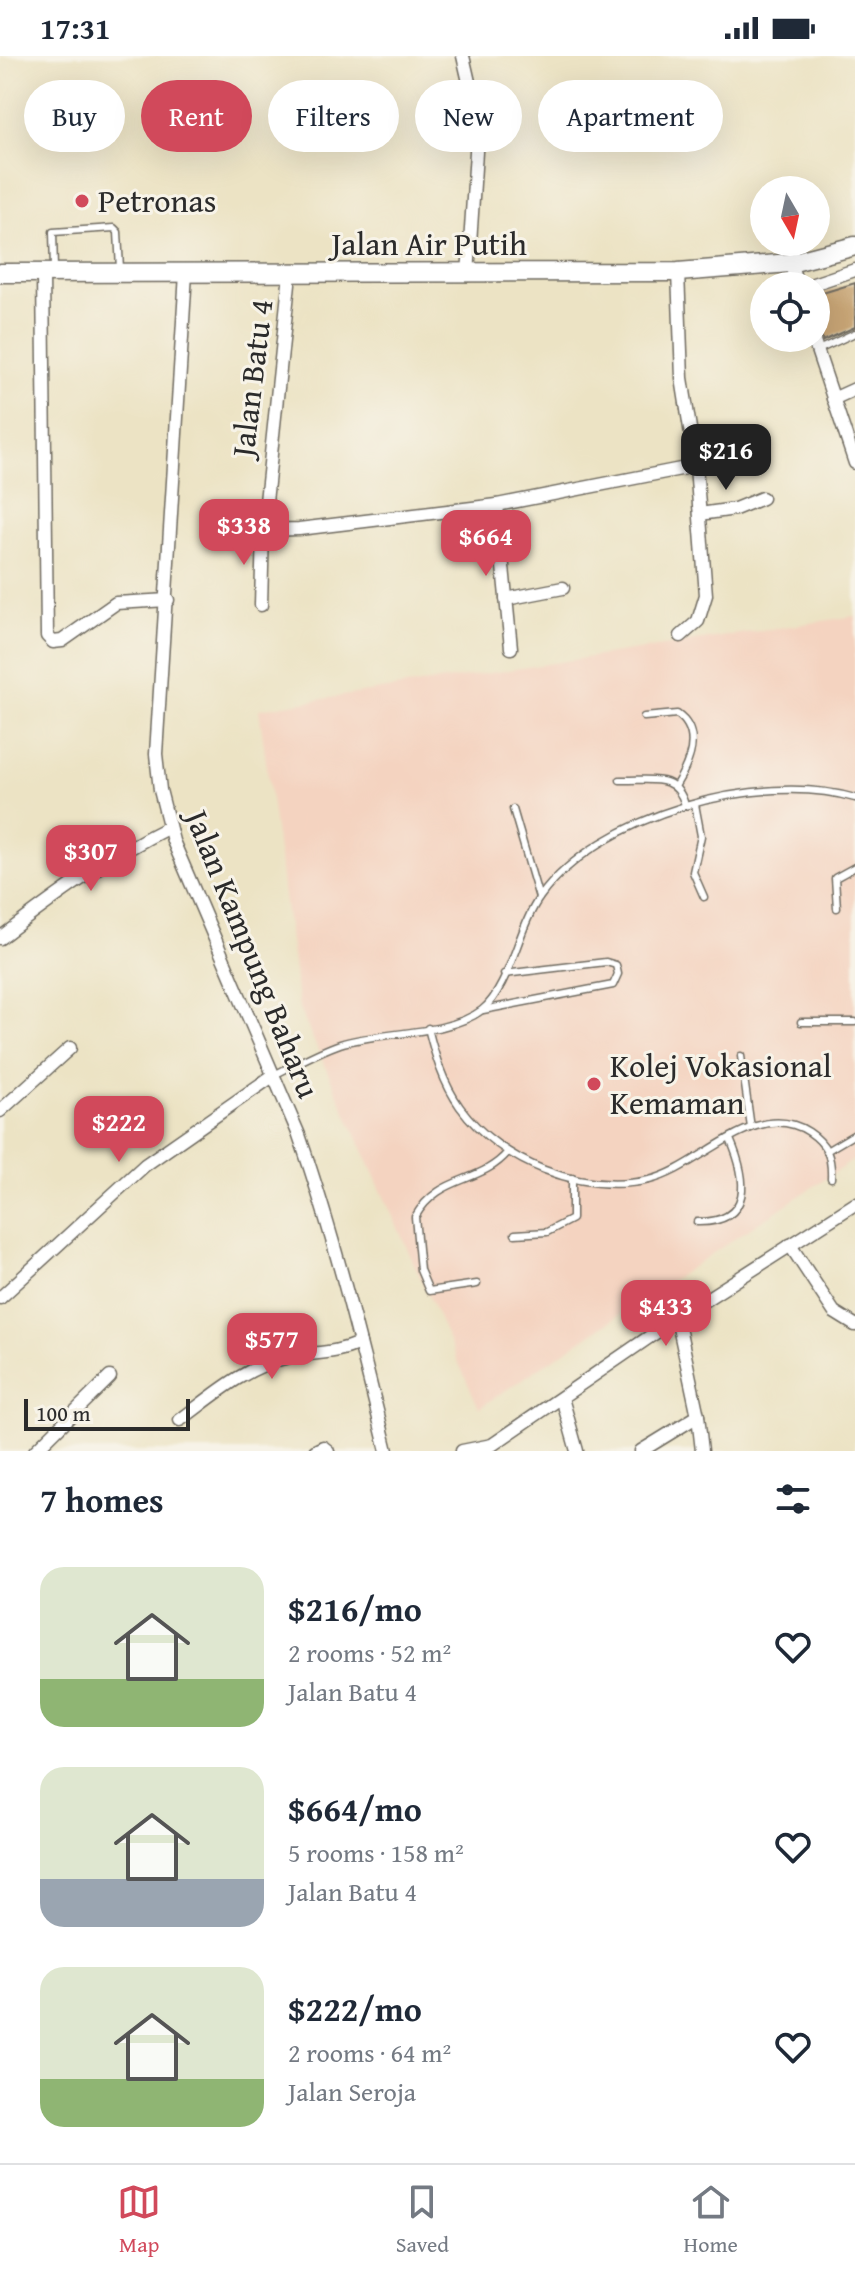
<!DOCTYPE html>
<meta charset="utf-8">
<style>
:root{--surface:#fff;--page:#f2f2f3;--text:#1f2937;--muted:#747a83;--line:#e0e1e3;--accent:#d1495b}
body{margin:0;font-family:"Gentium Book Plus",serif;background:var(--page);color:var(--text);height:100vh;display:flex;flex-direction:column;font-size:30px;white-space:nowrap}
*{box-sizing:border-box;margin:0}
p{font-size:26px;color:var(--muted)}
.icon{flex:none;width:44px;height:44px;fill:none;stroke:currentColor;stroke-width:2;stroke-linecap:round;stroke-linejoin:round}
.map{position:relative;height:1395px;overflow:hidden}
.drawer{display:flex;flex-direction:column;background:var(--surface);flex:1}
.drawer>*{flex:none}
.banner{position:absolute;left:24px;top:24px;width:808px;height:72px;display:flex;gap:16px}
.needle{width:52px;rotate:171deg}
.buttons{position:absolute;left:750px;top:120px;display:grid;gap:16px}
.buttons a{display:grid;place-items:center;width:80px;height:80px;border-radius:50%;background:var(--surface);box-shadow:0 8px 32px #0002;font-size:40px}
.scale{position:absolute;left:24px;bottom:20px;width:166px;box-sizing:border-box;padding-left:8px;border:4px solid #2b2b2b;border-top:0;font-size:22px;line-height:28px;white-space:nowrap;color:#2b2b2b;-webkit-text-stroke:6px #f7f3e8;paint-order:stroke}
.price{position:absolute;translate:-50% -68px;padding:0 18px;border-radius:16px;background:var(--accent);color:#fff;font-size:26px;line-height:52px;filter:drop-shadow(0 2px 4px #0008)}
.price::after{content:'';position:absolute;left:50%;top:48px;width:24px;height:18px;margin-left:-12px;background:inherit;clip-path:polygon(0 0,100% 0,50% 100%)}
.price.on{background:#222;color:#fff}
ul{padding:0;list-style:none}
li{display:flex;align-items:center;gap:24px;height:200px;padding:0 40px}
li span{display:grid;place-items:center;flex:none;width:224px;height:160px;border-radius:24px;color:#555}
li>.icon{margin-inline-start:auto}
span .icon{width:96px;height:96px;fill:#fffc;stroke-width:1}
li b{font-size:34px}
h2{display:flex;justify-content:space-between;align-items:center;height:96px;padding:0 40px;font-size:34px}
.chip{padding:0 28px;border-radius:36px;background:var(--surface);box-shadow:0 8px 32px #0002;font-size:28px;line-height:72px}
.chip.on{background:var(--accent);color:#fff}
.status{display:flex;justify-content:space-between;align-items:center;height:56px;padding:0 40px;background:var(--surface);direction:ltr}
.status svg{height:22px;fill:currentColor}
.menu{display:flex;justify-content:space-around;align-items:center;height:112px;border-top:2px solid var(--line);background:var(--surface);font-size:22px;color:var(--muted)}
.menu a{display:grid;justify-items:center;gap:4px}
.menu .on{color:var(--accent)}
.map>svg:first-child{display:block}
</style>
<div class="status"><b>17:31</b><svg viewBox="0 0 49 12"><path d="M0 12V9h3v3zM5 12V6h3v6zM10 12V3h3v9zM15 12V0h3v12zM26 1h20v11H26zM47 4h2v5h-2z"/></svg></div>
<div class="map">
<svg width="855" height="1395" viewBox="0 0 855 1395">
<rect width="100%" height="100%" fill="#f7f3e8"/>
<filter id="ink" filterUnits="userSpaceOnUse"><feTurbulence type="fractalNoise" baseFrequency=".0125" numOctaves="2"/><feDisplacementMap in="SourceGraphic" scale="16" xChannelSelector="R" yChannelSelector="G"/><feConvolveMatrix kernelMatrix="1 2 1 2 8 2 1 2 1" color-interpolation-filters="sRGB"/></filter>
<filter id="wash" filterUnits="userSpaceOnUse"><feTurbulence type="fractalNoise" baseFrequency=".006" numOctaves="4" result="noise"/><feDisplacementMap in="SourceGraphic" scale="32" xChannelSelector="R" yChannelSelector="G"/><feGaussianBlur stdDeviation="1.8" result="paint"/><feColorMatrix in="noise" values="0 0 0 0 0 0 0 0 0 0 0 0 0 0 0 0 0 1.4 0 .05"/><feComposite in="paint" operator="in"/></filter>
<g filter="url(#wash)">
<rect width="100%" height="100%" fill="#ece3c4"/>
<path fill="#f4d3c0" d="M855,560v543l-376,249 -180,-400 -40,-299z"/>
<g id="blocks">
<path fill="#c7a474" d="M855,227v44l-32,14 -7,-22v-24z"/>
</g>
</g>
<g filter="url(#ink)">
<use href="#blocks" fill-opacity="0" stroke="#6f6b61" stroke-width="2"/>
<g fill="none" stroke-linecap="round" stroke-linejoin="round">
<g stroke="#6f6b61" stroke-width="9">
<g id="lane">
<path d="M54,213l-1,-37 61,-4 4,4 2,37"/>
<path d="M818,294l37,-17"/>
<path d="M644,661l33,-3c26,18 12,50 -1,71"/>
<path d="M620,724c30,1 56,-8 65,25"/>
<path d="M695,748l6,32 -8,36 11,25"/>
<path d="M513,753l26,89"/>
<path d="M837,852l-2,-30 20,-11"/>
<path d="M483,954l130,-25 5,-11 -2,-9 -10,-3 -102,12"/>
<path d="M801,966h54"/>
<path d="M428,972c7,28 15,55 32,79 40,55 121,88 189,73 51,-11 106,-83 160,-48 18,12 23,25 22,46"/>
<path d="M741,1000l10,72"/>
<path d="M274,1019c22,-11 43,-23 66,-31 41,-13 108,-8 142,-34 28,-22 36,-83 58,-113 59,-82 220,-127 315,-99"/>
<path d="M828,1094l27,-16"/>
<path d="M697,1166c57,1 50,-44 33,-83"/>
<path d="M515,1178l32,-2 25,-13v-41"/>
<path d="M477,1228l-48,7 -9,-21 -5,-53c24,-43 65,-32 93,-65"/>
</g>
</g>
<g stroke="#6f6b61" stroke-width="15">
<g id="street">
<path d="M463,0l15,65 -10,154"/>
<path d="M790,207l8,23"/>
<path d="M678,216l4,106 14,88 10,129 -8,26 -17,15"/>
<path d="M186,217l-30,481 4,36 13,51 126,294c36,104 62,210 88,316"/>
<path d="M43,218l4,362 6,6 9,-1 54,-38 52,-3"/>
<path d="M290,218l-27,256 36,-1 198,-24 199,-39"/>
<path d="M807,230l48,-16"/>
<path d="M813,282l42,125"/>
<path d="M833,343l22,-10"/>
<path d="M497,449l14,143"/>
<path d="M700,458l35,-5 27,-11"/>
<path d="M506,543l57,-11"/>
<path d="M261,549l2,-75"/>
<path d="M0,882c54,-41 108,-81 169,-111"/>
<path d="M0,1055l70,-63"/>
<path d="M790,1189l44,67 21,13"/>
<path d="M0,1242l145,-133 129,-90"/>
<path d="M677,1262l21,98 4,35"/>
<path d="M562,1342l15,53"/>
<path d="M180,1364c33,-24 61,-50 101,-61 28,-8 49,-3 79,-16"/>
<path d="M35,1395l75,-74"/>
<path d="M315,1395l8,-4 5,4"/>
<path d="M462,1395l30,-6 185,-127 178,-114"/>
<path d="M641,1395l57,-35"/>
</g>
</g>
<g stroke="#6f6b61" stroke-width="21">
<path id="primary" d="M0,217l678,-1 112,-9 65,-17"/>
</g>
<use href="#lane" stroke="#fff" stroke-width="6"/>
<use href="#street" stroke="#fff" stroke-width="12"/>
<use href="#primary" stroke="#fff" stroke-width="18"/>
</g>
</g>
<g fill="#d1495b" stroke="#f7f3e8" stroke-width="3">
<circle cx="82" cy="145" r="8"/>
<circle cx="594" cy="1028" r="8"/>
</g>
<g text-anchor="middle" stroke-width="6" stroke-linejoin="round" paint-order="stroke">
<g font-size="32" fill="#2b2b2b" stroke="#f7f3e8" text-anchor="start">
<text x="98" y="156">Petronas</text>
<text x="610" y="1021">Kolej Vokasional<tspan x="610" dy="37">Kemaman</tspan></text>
</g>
<g font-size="32" fill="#2b2b2b" stroke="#f7f3e8">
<text x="429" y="199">Jalan Air Putih</text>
<text transform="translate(252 322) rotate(-83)" y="11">Jalan Batu 4</text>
<text transform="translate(253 898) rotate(68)" y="11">Jalan Kampung Baharu</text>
</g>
</g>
</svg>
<div class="buttons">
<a><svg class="needle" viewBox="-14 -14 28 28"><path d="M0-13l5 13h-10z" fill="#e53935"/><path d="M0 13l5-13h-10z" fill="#747a83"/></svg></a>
<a><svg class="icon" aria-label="locate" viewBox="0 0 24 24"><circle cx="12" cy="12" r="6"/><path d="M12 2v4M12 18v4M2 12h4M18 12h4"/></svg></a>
</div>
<div class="scale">100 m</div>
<b class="price on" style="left:726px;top:436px">$216</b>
<b class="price" style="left:244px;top:511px">$338</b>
<b class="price" style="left:486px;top:522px">$664</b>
<b class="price" style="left:91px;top:837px">$307</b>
<b class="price" style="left:119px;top:1108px">$222</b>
<b class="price" style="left:666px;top:1292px">$433</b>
<b class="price" style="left:272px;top:1325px">$577</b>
<div class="banner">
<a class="chip">Buy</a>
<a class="chip on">Rent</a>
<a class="chip">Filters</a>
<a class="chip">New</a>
<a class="chip">Apartment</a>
</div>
</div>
<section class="drawer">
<h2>7 homes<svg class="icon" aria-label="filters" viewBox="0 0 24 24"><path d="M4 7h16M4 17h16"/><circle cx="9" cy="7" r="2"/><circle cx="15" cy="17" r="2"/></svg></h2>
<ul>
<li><span style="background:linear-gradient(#dfe7d0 70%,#8fb573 0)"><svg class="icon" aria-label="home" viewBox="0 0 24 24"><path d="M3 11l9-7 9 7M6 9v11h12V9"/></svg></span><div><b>$216/mo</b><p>2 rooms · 52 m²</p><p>Jalan Batu 4</p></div><svg class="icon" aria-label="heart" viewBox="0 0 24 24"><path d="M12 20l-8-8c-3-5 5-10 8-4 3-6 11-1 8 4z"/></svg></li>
<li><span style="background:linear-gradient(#dfe7d0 70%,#9aa5b1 0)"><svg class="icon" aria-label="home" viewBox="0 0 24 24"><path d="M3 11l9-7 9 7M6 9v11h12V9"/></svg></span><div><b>$664/mo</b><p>5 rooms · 158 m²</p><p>Jalan Batu 4</p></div><svg class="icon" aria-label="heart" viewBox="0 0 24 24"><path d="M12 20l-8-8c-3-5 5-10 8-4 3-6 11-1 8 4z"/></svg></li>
<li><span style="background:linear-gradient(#dfe7d0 70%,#8fb573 0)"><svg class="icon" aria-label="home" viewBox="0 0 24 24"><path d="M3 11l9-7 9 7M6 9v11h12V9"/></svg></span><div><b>$222/mo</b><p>2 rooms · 64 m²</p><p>Jalan Seroja</p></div><svg class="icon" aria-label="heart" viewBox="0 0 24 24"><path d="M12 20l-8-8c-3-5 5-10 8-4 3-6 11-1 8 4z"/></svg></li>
</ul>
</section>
<nav class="menu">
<a class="on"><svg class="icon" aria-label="map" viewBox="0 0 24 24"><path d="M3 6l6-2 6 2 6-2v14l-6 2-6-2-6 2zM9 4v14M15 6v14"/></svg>Map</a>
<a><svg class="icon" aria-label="saved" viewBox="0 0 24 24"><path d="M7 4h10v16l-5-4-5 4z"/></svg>Saved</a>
<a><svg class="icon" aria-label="home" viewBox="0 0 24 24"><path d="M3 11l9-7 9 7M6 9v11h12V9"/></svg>Home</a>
</nav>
